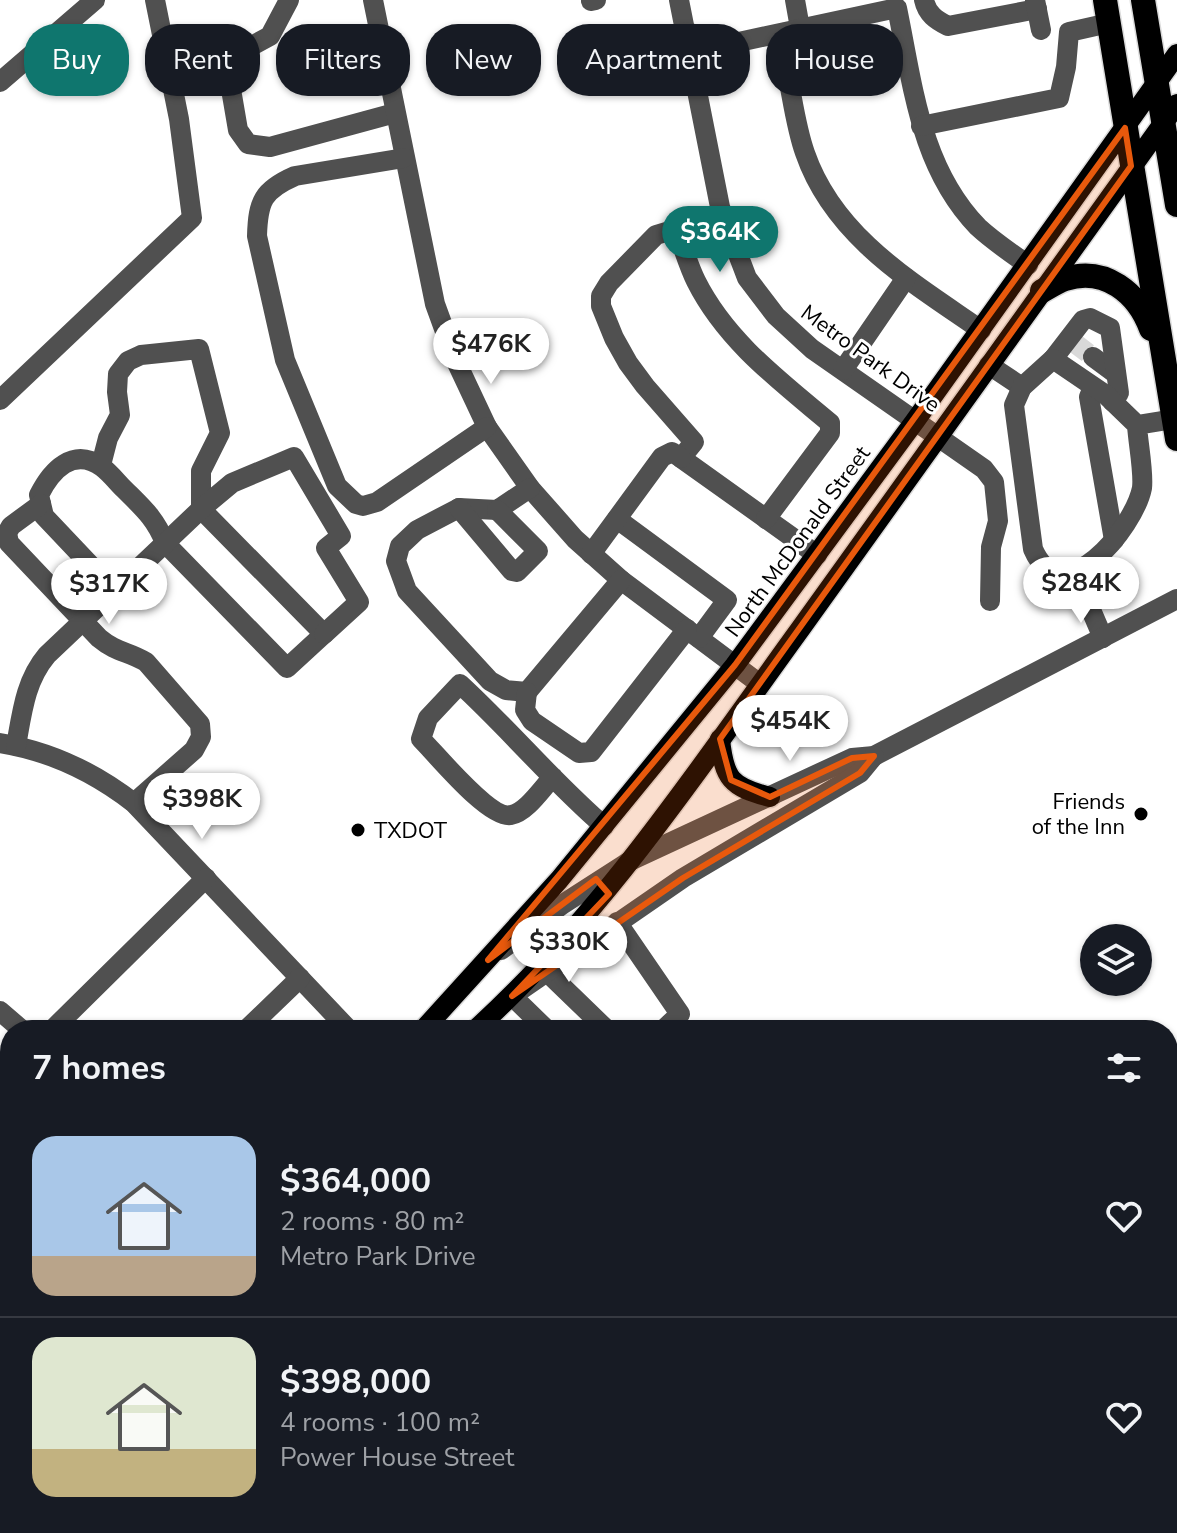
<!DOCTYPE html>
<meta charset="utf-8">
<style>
:root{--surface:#171b24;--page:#20242c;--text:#f1f3f6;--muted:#9ea1a6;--line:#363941;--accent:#0f766e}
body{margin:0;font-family:"Nunito Sans",sans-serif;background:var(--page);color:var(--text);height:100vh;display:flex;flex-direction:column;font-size:30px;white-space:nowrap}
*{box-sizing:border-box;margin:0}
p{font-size:26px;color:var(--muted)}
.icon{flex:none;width:44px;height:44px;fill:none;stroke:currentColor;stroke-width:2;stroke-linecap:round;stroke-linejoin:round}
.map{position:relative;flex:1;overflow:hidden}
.side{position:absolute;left:0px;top:1020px;width:1178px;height:514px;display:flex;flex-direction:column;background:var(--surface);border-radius:32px 32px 0 0;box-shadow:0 2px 6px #0004}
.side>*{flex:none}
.guide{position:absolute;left:24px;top:24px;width:1130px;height:72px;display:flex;gap:16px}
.buttons{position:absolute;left:1080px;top:924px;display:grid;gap:16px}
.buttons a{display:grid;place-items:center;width:72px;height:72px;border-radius:50%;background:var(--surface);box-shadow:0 2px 6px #0004;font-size:40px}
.price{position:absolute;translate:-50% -68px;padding:0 18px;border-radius:28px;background:#fff;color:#222;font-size:26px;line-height:52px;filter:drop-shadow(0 2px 4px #0008)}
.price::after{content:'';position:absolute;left:50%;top:48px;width:24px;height:18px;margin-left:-12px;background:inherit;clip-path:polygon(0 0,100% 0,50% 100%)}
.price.on{background:var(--accent);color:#fff}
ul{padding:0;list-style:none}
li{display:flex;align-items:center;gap:24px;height:200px;padding:0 32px}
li+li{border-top:2px solid var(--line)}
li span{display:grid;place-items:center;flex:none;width:224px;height:160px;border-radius:24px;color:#555}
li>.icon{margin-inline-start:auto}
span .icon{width:96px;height:96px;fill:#fffc;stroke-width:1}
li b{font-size:34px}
h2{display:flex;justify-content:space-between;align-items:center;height:96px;padding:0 32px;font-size:34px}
.chip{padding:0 28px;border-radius:32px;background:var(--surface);box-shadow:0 2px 6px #0004;font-size:28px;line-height:72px}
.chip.on{background:var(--accent);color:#fff}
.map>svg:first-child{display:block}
</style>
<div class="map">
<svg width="1177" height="1533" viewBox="0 0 1177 1533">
<rect width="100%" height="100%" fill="#fff"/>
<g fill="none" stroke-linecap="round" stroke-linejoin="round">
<path stroke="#d9d9d9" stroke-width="20" stroke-dasharray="20 10" stroke-linecap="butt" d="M1072,341l21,16"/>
<g stroke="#dbdbdb" stroke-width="23">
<g id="major">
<path d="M720,739c4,40 11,48 50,58"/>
<path d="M423,1030l136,-150 176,-215 180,-244 262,-367"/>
<path d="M475,1030c128,-116 225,-263 326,-402 125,-175 251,-349 376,-524"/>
<path d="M0,1437l10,-9"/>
</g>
</g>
<g stroke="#dbdbdb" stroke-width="27">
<g id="highway">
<path d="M1105,0l72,439"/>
<path d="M1143,0l34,205"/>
<path d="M1042,291c7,-4 15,-9 23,-12 40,-13 73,14 86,50"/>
</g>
</g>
<g stroke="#505050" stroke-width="20">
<path d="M289,0l-19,36 -44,24 12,70 10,14 22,3 125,-34"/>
<path d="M373,0l62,304 20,55 32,68 43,61 45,51 46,41 139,104"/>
<path d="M679,0l41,207 27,71 29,38 36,33 172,120 10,13 4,39 -7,26 -1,54"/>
<path d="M795,0l5,28"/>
<path d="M924,0c3,14 12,20 24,26l89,-17"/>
<path d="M1035,0l6,30"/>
<path d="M591,1l5,-1"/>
<path d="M685,32l49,11 163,-35c16,77 23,159 81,219 15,14 33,26 50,38"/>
<path d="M785,63c7,30 10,62 20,90 29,84 107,129 176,177"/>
<path d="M695,78l39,-35"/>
<path d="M0,82l95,-82"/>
<path d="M921,126l138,-28 7,-31 3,-35 40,-9"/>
<path d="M404,158l-109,18c-32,14 -37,25 -38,60l28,124 52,126 19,18 7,2 14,-4 110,-75"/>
<path d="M722,215l-66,20 -47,48 -8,13v10l13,32 14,25 17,23 49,56 -13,16 136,97"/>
<path d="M676,229c7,17 12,36 20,52 30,60 84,100 134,142v10l-64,86"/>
<path d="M1093,357l23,17"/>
<path d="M1053,359l30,-39 7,-2 20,10 9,65 -6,9"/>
<path d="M989,365l33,22"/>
<path d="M843,370l63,-92"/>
<path d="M1093,387l-4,10 25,143"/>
<path d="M0,400l192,-182 -13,-99 -24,-119"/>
<path d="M1137,425c1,18 7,47 5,63 -8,40 -80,128 -109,61l-19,-144 8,-18 31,-28 53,36 31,30 37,-6"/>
<path d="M101,465l7,-27 12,-23 -3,-23 1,-18 10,-13 13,-6 58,-6 21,84 -19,38v38l123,125 -37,34 -122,-125c-9,-24 -22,-35 -41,-54 -7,-7 -14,-16 -22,-22 -29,-21 -51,4 -63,28l5,21 71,75"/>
<path d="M530,488l-33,22 -38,-2 -42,22 -17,16 -4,15 11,30 83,90 16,9 21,2 94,-112"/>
<path d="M41,504l-30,22 -4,7 2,10 90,95c18,15 29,13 47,24l54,62 1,13 -7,13 -60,53"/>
<path d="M459,508l53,63 5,1 21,-21 -41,-41"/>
<path d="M617,519l110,81 -28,38"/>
<path d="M591,554l71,-97 10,-5 9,6"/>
<path d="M1074,570l29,68"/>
<path d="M527,692l-2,18 7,11 47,32 12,-1 96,-123"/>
<path d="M0,743c50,8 94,29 134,60l215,227"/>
<path d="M16,746c6,-33 9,-65 31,-91l154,-146 31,-26 62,-26 47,79 -15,12 33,54 -35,32"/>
<path d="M553,777c-11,11 -26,35 -42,38 -21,5 -74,-60 -90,-76l7,-21 32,-34c50,46 93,98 144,142"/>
<path d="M617,922l63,92 -17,16"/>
<path d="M501,950l62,-46 67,-43 222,-103 22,-2 303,-157"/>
<path d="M547,972l60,58"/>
<path d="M0,1011l22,19"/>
<path d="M52,1030l154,-152"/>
<path d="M246,1030l54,-52"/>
<path d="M547,1030l-35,-34 171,-118 177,-105 14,-17"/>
<path d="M1168,1233l9,-8"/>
<path d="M0,1252l10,6"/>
<path d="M833,1533l10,-9"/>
</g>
<use href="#major" stroke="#000" stroke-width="20"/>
<use href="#highway" stroke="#000" stroke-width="24"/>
</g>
<path fill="#e8590c" fill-opacity="0.2" stroke="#e8590c" stroke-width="6" stroke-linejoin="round" d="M1125,128l6,38 -411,573 11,41 39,17 82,-39 22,-2 -14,17 -177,105 -171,118 97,-102 -13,-15 -108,81 247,-295z"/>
<g fill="#000" stroke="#fff" stroke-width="3">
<circle cx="1141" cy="814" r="8"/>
<circle cx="358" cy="830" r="8"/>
</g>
<g text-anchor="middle" stroke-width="6" stroke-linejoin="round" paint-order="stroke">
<g font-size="22" fill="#000" stroke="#fff">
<text transform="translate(871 358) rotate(36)" y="8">Metro Park Drive</text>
<text transform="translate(797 541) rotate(-54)" y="8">North McDonald Street</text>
</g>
<g font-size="22" fill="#000" stroke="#fff" text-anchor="end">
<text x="1125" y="809">Friends<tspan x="1125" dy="25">of the Inn</tspan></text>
<text x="374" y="838" text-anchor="start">TXDOT</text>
</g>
</g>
</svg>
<div class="buttons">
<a><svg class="icon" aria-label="layers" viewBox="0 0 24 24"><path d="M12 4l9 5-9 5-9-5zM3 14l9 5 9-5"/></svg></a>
</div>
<b class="price on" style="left:720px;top:274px">$364K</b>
<b class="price" style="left:491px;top:386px">$476K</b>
<b class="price" style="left:1081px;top:625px">$284K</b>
<b class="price" style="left:109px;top:626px">$317K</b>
<b class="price" style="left:790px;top:763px">$454K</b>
<b class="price" style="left:202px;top:841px">$398K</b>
<b class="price" style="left:569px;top:984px">$330K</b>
<div class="guide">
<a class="chip on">Buy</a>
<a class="chip">Rent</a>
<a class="chip">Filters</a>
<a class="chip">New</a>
<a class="chip">Apartment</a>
<a class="chip">House</a>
</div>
<section class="side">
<h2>7 homes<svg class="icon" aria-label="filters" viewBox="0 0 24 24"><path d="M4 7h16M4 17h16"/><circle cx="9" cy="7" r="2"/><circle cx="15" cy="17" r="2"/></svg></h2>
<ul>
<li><span style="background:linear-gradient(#a9c7e8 75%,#b9a48a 0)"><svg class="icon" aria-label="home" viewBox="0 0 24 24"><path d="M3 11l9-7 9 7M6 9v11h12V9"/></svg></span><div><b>$364,000</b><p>2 rooms · 80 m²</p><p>Metro Park Drive</p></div><svg class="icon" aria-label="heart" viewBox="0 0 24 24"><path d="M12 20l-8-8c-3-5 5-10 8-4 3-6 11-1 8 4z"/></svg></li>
<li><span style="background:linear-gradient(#dfe7d0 70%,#c2b280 0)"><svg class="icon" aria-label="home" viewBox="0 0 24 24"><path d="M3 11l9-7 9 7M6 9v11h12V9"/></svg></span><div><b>$398,000</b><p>4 rooms · 100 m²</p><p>Power House Street</p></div><svg class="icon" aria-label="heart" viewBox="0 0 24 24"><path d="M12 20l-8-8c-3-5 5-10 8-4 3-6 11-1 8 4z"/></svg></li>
</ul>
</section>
</div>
